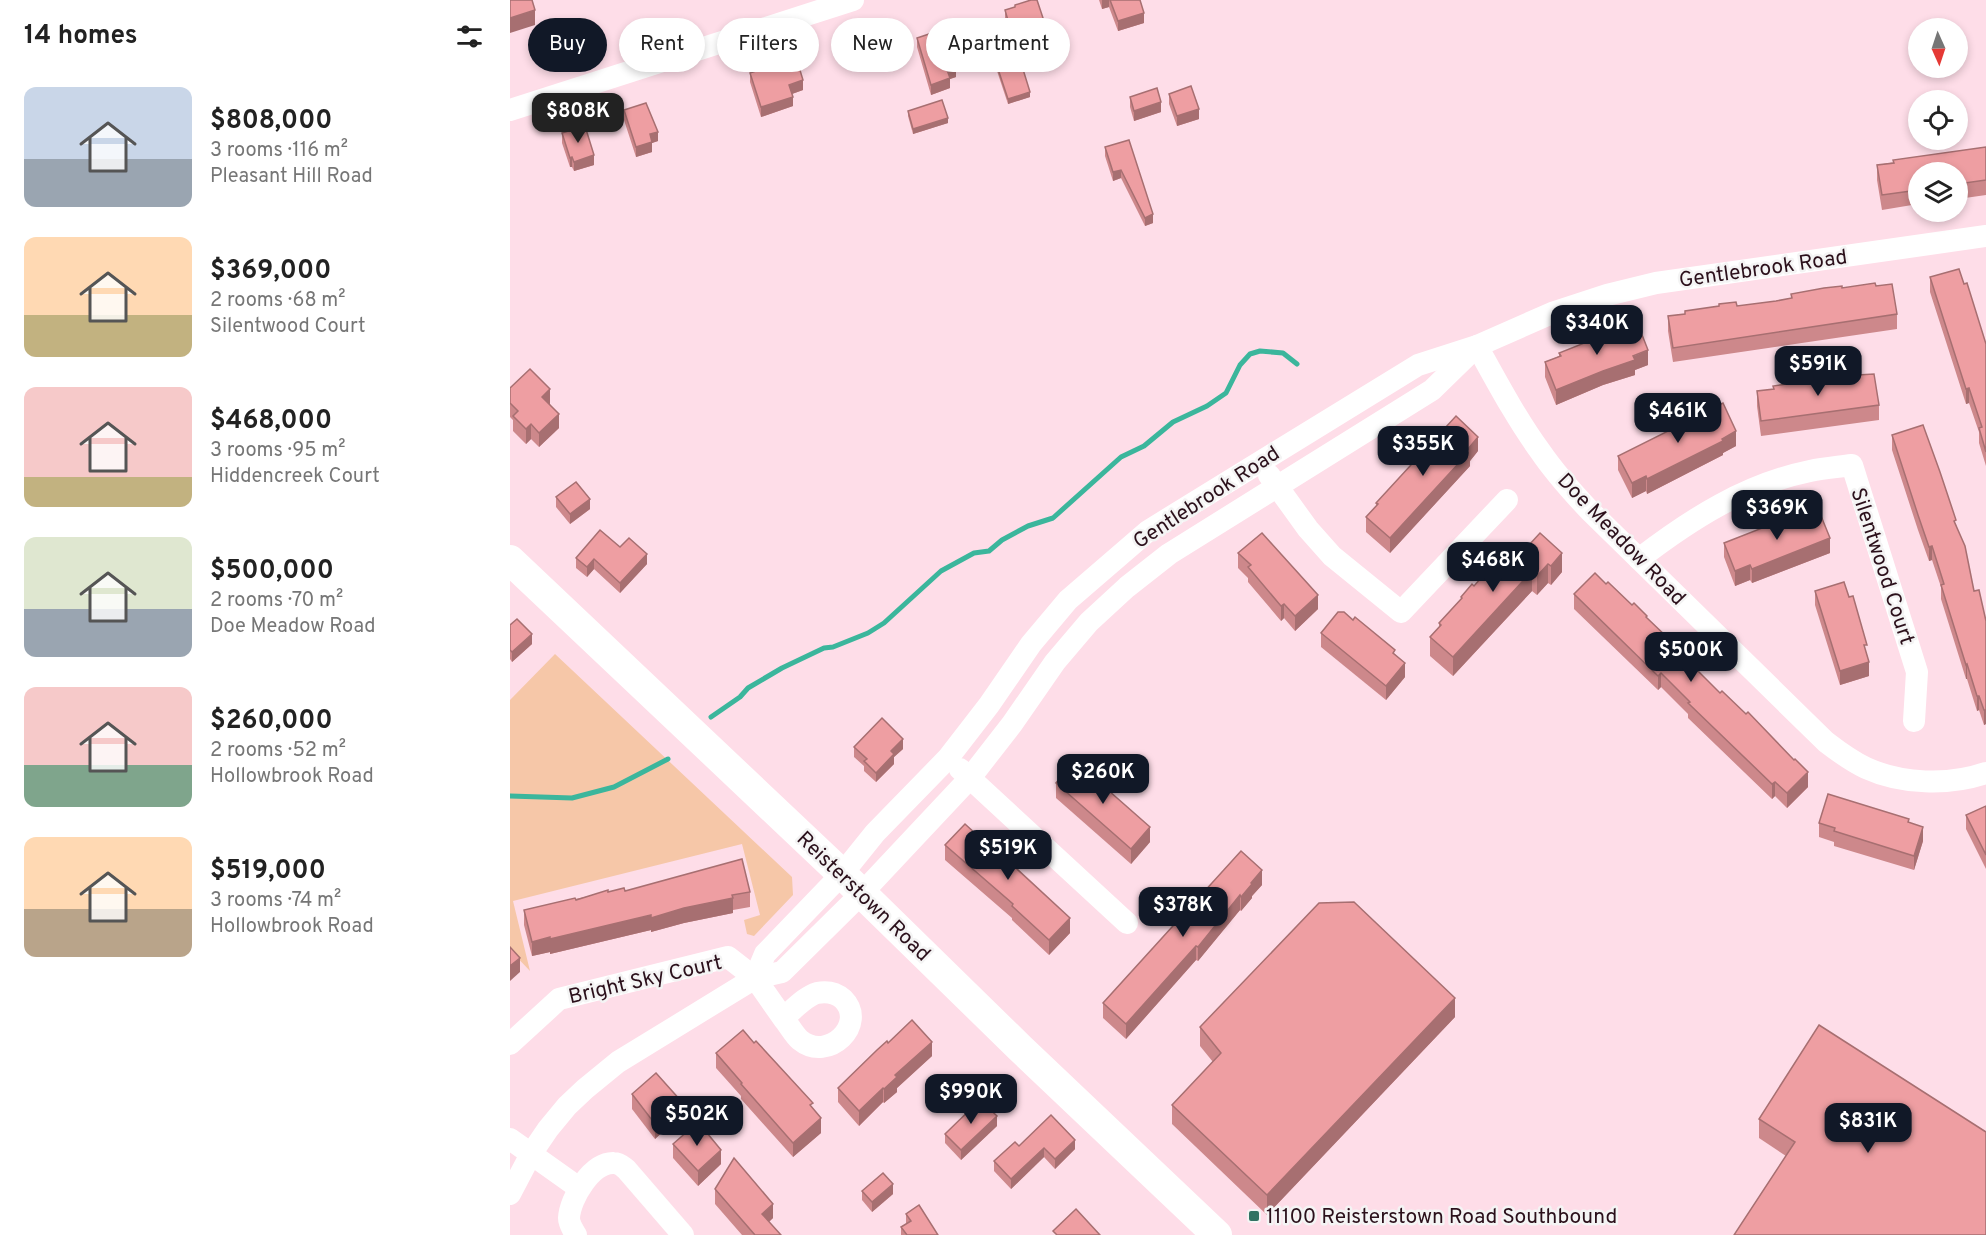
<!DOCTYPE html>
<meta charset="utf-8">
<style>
:root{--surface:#fff;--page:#f2f2f2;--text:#222;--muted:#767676;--accent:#111827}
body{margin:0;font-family:Overpass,sans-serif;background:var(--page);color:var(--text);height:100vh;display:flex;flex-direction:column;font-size:22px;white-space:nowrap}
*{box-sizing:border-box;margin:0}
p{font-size:20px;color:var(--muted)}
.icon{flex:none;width:33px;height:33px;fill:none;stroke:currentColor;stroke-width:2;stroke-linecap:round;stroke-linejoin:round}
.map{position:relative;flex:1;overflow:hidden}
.details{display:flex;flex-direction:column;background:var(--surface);width:510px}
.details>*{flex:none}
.banner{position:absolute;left:18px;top:18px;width:570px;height:54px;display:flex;gap:12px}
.needle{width:39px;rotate:177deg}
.buttons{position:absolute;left:1398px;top:18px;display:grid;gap:12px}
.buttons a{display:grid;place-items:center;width:60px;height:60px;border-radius:50%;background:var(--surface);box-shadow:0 3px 9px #0003;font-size:30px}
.price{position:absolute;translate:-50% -51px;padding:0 14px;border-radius:12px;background:var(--accent);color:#fff;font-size:20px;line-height:39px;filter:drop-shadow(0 2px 3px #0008)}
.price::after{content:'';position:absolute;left:50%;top:36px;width:18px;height:14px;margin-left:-9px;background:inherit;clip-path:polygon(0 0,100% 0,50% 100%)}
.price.current{background:#222;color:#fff}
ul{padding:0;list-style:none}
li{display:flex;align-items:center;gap:18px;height:150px;padding:0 24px}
li span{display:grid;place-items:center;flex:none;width:168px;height:120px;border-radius:12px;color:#555}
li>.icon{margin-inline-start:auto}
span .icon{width:72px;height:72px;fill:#fffc;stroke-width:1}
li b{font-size:26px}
h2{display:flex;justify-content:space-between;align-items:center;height:72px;padding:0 24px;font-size:26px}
.pill{padding:0 21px;border-radius:27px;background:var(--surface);box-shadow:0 3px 9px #0003;font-size:21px;line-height:54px}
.pill.current{background:var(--accent);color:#fff}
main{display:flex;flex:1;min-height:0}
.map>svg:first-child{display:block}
</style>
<main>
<section class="details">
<h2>14 homes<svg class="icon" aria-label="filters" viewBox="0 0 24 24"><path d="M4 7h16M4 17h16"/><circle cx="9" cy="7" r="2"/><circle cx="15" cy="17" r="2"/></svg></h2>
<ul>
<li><span style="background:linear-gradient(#c9d6e8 60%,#9aa5b1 0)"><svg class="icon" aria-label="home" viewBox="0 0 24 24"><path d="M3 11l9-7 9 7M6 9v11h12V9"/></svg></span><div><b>$808,000</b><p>3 rooms · 116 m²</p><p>Pleasant Hill Road</p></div></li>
<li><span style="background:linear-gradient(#ffd9b3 65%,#c2b280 0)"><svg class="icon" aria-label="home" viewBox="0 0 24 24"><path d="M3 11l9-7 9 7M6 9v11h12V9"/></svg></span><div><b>$369,000</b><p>2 rooms · 68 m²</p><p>Silentwood Court</p></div></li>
<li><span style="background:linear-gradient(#f6c9c9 75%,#c2b280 0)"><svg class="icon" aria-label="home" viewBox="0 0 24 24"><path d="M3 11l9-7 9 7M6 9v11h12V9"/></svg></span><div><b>$468,000</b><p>3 rooms · 95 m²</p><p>Hiddencreek Court</p></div></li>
<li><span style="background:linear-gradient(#dfe7d0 60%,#9aa5b1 0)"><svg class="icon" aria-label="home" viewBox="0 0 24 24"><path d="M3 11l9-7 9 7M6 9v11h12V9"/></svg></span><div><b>$500,000</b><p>2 rooms · 70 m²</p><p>Doe Meadow Road</p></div></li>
<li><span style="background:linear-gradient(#f6c9c9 65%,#7fa58c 0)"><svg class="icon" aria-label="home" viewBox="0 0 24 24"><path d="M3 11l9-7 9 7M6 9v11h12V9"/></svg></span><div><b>$260,000</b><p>2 rooms · 52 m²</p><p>Hollowbrook Road</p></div></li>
<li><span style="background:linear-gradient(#ffd9b3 60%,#b9a48a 0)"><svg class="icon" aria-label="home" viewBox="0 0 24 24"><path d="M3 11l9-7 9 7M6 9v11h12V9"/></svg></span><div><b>$519,000</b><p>3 rooms · 74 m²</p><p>Hollowbrook Road</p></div></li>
</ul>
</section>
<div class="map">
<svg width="1476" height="1235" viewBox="0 0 1476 1235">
<rect width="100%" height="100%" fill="#fedde8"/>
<path fill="#f6c7a8" d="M45,654l237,223 1,18 -39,41 -7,-2 -3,-14 16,-5 -18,-71 -229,57 17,70 -20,-21v-250z"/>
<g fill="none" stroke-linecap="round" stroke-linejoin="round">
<g stroke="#3bb69c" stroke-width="5">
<path d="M201,717l29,-20 8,-9 34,-20 42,-20 9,-1 35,-14 16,-10 57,-52 33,-18 15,-2 13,-11 26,-14 25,-8 68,-61 23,-11 29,-24 34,-16 19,-13 14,-28 10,-11 10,-3 23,2 14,11"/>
<path d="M0,796l62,2 42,-11 54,-28"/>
</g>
<g stroke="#fff" stroke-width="22">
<path d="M0,110l343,-110"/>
<path d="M967,346c20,36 39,72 63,105 15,22 33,42 51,61l235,230c13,10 25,19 40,26 35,16 83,18 120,5"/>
<path d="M759,475l39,54 24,27 69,56 106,-112"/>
<path d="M1129,559c52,-40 107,-75 171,-88 14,-3 28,-4 42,-6l65,207 -3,49"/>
<path d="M450,769l167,154"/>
<path d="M245,978l10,-24 77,-80 33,-41 73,-75 41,-53 42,-61 37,-44 80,-69 270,-166 59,-19 75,-33 55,-18 49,-12 330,-47"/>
<path d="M0,1044l49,-45 169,-42 27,21 28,40c10,-8 23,-22 34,-25 10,-2 19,0 26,6 25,25 -15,64 -43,41 -6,-5 -11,-15 -17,-22"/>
<path d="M0,1139l69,49"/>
<path d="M0,1194l21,-40 17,-25 19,-23 18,-17 33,-27 137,-84 27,-6 80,-79 108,-115 42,-54 43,-62 34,-40 38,-35 42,-33 263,-164 41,-40"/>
<path d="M66,1235c-3,-5 -7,-11 -7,-17 1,-20 23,-56 45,-55 5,0 8,3 12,6l57,66"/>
</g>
<path stroke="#fff" stroke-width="30" d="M0,560l332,314 178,174 197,187"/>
</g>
<g fill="#cd888b">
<path d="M589,0h41l4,23 -26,8 -9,-24 -7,2z"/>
<path d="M505,5l31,31 -33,12 -8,-28v-10l10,-3z"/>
<path d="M407,38l42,18 -6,2 3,19 -6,2v9l-19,7 -14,-48z"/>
<path d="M485,60l35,37 -22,7 -13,-39z"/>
<path d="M240,73l53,17 -11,4 1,12 -32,11 -11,-35z"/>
<path d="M659,94l30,25 -22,7 -8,-22z"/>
<path d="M620,97l31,15 -27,9 -4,-14z"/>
<path d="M114,110l34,31 -6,2v9l-16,5 -12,-37z"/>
<path d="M398,111l40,12 -35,11 -5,-18z"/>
<path d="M52,133l32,32 -20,6 -2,-4h-2l-8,-24z"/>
<path d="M619,140l24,83 -8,3 -24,-48 -8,3 -8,-25v-9z"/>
<path d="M1476,147v48l-28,4v-27h-40v32l-36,6 -5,-30v-15z"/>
<path d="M1420,277l34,7 22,60v122l-7,-23v-11l-10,-29 -3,1 -36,-112z"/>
<path d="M1366,286l21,28v15l-224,33 -5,-31v-15l108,-15 66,-13z"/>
<path d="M1049,353l89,12 -13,5v5l-32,10 -47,20 -11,-28v-15l14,-6z"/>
<path d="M0,388l40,16 9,24 -20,19 -8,-8 -5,5 -13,-13v-11l-3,-3z"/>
<path d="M1247,391l122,14v15l-118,16 -4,-30z"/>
<path d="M1173,423l53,23 -13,7v2l-76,39 -1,-3 -14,7 -14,-28v-14l65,-28z"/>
<path d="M1382,435l64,89 18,67 12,30v103l-2,1 -5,-15 -2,1 -10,-32h-1l-25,-80v-12l-9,-27 -3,1 -11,-31 -26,-80z"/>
<path d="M968,451l-8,10v5l-80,87 -24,-21v-15l10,-11v-3z"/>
<path d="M46,497l34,12 -20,15 -14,-17z"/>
<path d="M1294,516l26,37 -78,30 -2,-3 -15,6 -11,-29v-14z"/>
<path d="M1016,543l36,29 -11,13 -3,-2 -11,12 -5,-4 -79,85 -23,-20v-19l9,-10v-4l22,-24v-2l13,-11 41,-31z"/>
<path d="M110,547l27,17 -27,29 -26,-24 -7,8 -11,-9v-10z"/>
<path d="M728,553l80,56 -23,22 -11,-13 -3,3 -33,-39v-4l-10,-10z"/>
<path d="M1096,584l41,35 161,168 -21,21 -12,-12 -3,3 -84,-81v-4l-27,-27 -3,3 -84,-81v-15z"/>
<path d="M1305,591l54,85 -29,9 -25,-80z"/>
<path d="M0,625l22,19 -20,18 -2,-3z"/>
<path d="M811,633l74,21 10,23 -19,23 -65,-53z"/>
<path d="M344,747l49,2 -9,8v7l-18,18 -12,-11v-5l-10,-9z"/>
<path d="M546,783l94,59 -19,22 -75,-66z"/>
<path d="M1476,806v63l-20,-40v-14z"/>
<path d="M1399,822l14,19 -9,29 -80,-24v-4l-15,-5v-14z"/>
<path d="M435,845l125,88 -21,22 -37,-35v-2l-67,-58z"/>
<path d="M731,851l21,34 -10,11v2l-11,13 -1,-1 -42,51 -2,-1 -70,79 -23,-21v-15z"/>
<path d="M115,891l125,1v15l-17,3v3l-49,10 -33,9v-2l-101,24v-2l-18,4 -8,-31v-15l84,-18z"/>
<path d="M945,1017l-188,198 -95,-91v-19l41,-43 -13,-16v-19z"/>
<path d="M378,1043l44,13 -35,32v4l-13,11 -1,-1 -24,24 -21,-24v-14z"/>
<path d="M206,1053l97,56 8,24 -28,24 -52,-58v-3l-25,-28z"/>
<path d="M122,1094l49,21 -26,24 -23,-30z"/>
<path d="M1249,1119l227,13 -200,24 -27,-18z"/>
<path d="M487,1126l-36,34 -16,-17v-9z"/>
<path d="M163,1144l48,20 -23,22 -25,-28z"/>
<path d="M509,1146l56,3 -20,20 -11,-12 -33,32 -17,-18v-10z"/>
<path d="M205,1189l58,29 -4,4 12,13h-39l-27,-31z"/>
<path d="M352,1191l31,3 -21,18 -10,-12z"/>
<path d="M396,1214l32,21h-37v-8l5,-3z"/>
</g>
<g fill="#a76f71">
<path d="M592,0h7v7l-7,2z"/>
<path d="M25,10v15l-25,8v-15z"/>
<path d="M634,13v10l-26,8v-10z"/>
<path d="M536,27v9l-33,12v-10z"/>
<path d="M449,46v10l-9,3v-10z"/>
<path d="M446,67v10l-6,2v9l-19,7v-10l16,-15z"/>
<path d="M293,80v10l-14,5v-10z"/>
<path d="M520,92v5l-22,7v-5z"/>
<path d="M283,97v9l-32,11v-10z"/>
<path d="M651,102v10l-27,9v-10z"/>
<path d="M689,109v10l-22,7v-10z"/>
<path d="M438,118v5l-35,11v-5z"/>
<path d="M148,132v9l-6,2v9l-16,5v-10l14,-13z"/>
<path d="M84,155v10l-20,6v-9z"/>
<path d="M62,157v10h-2v-9z"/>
<path d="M611,170v8l-8,3v-9z"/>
<path d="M643,214v9l-8,3v-8z"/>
<path d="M1138,350v15l-13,5v5l-32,10 -47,20v-15z"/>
<path d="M1459,388v15l-3,1v-15z"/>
<path d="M40,389v15l-8,7v-14z"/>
<path d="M49,414v14l-20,19v-14z"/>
<path d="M21,424v15l-5,5v-15z"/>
<path d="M1226,431v15l-13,7v2l-76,39v-15z"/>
<path d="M968,437v14l-8,10v5l-80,87v-15z"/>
<path d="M1136,476v15l-14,7v-15z"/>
<path d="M80,499v10l-20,15v-10z"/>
<path d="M1320,538v15l-78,30v-14z"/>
<path d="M1422,546v14l-3,1v-14z"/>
<path d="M1052,553v19l-11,13v-19z"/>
<path d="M137,554v10l-27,29v-10z"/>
<path d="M84,559v10l-7,8v-10z"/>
<path d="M1038,564v19l-11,12v-19z"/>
<path d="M1240,565v15l-15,6v-15z"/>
<path d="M1022,571v20l-79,85v-19z"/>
<path d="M808,595v14l-23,22v-15z"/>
<path d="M774,604v14l-3,3v-15z"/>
<path d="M22,634v10l-20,18v-10z"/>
<path d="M1359,662v14l-29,9v-14z"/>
<path d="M895,663v14l-19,23v-14z"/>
<path d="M1457,664v15h-1v-14z"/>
<path d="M1151,673v14l-3,3v-14z"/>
<path d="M1467,696h2v14l-2,1z"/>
<path d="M1474,710h2v14l-2,1z"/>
<path d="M393,739v10l-9,8v7l-18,18v-9l15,-22z"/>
<path d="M1298,772v15l-21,21v-15z"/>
<path d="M1265,782v14l-3,3v-15z"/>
<path d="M640,827v15l-19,22v-15z"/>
<path d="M1413,827v14l-9,29v-14z"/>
<path d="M752,870v15l-10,11v2l-11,13v-14l10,-14z"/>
<path d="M730,895v15l-42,51v-14z"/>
<path d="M223,898v15l-49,10 -33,9v-14l33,-10z"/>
<path d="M141,915v15l-101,24v-15z"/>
<path d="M560,918v15l-21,22v-15z"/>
<path d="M40,937v15l-18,4v-14z"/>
<path d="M686,946v14l-70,79v-15z"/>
<path d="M10,958v14l-10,9v-15z"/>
<path d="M945,998v19l-188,198v-20z"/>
<path d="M422,1042v14l-35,32v4l-13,11v-14l11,-14z"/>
<path d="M373,1088v14l-24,24v-15z"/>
<path d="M171,1101v14l-26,24v-15z"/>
<path d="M487,1116v10l-36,34v-10z"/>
<path d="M311,1118v15l-28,24v-14z"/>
<path d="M565,1140v9l-20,20v-10z"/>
<path d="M534,1148v9l-33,32v-10z"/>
<path d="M211,1150v14l-23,22v-15z"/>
<path d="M383,1184v10l-21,18v-10z"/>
<path d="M263,1204v14l-11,10v-14z"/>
</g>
<g fill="#ee9ea2" stroke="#a76f71" stroke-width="1.5">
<path d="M0,0h22l3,10 -25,8z"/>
<path d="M521,0h6l9,27 -33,11 -8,-28 10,-3v-2z"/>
<path d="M600,0h30l4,13 -26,8z"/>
<path d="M443,26l6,20 -9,3 6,18 -9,3 3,8 -19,7 -14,-47z"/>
<path d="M508,53l12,39 -22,7 -13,-39z"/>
<path d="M286,57l7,23 -14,5 4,12 -32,10 -11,-34z"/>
<path d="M681,86l8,23 -22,7 -8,-22z"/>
<path d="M647,88l4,14 -27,9 -4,-14z"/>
<path d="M432,100l6,18 -35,11 -5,-18z"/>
<path d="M136,103l12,29 -8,2 2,8 -16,5 -12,-37z"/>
<path d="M75,126l9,29 -20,7 -2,-5 -2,1 -8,-25z"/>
<path d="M619,140l24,74 -8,4 -24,-48 -8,2 -8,-25z"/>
<path d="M1476,147v33l-28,4v-12h-40v18l-36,5 -5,-30 17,-2 -1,-3z"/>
<path d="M1449,269l5,15 3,-1 19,61v108l-7,-24 3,-1 -13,-39 -3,1 -36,-112z"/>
<path d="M1365,283l1,3 16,-2 5,30 -224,34 -5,-32 17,-2v-3l34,-5v-2l17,-2 1,4 39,-5 16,-3 -1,-4 33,-6 18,-2v2z"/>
<path d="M1127,322l11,28 -15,6 2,4 -32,11 -47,19 -11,-28 16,-6 -2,-3z"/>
<path d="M20,369l20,20 -8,8 17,17 -20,19 -8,-9 -5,5 -13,-13 5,-5 -8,-8v-15z"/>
<path d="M1364,374l5,31 -118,16 -4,-30 17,-2 -1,-3 67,-10z"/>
<path d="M1213,403l13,28 -14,8 1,2 -76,38 -1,-3 -14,7 -14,-27 60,-30 1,3 5,-1 -1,-5z"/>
<path d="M946,416l22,21 -10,12 2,2 -80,87 -24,-21 12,-13 -2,-1z"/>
<path d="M1413,425l17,47 16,48 -2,1 11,25 9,45 5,-1 7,31v89h-2l-5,-14h-2l-10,-32 -1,1 -25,-80 3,-1 -12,-38 -3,1 -11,-32 -26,-80z"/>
<path d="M66,482l14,17 -20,15 -14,-17z"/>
<path d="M1309,511l11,27 -78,31 -2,-4 -15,6 -11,-28 79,-31 1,4z"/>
<path d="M90,530l20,17 9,-9 18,16 -27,29 -26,-24 -7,8 -11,-9z"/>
<path d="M752,533l56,62 -23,21 -11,-12 -3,2 -33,-39 3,-2 -13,-12z"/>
<path d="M1030,533l22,20 -11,13 -3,-2 -11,12 -5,-5 -79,86 -23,-20 11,-12 -2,-2 23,-25 -1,-1 11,-13 2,2 23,-26 11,-10 7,5 11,-12 3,2z"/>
<path d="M1085,573l11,11 2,-2 24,23 2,-2 13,13 -1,1 48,46 -2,2 28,28 2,-2 24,23 2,-2 46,48 1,-1 13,13 -21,21 -12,-11 -3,2 -84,-81 2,-1 -29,-29 -3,3 -84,-82z"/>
<path d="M1334,582l5,15 4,-1 14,49h-3l5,17 -29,9 -25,-80z"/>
<path d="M828,612h6l9,8 2,-3 40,33 -2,3 12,10 -19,23 -65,-53z"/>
<path d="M7,619l15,15 -20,18 -2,-2v-25z"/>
<path d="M372,718l21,21 -12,12 3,3 -18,19 -12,-12 3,-2 -13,-12z"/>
<path d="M565,761l75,66 -19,22 -75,-66z"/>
<path d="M1318,794l81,25 -1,3 15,5 -9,29 -80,-25 1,-3 -16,-5z"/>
<path d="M1476,806v49l-20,-40z"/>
<path d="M455,824l12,11 1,-2 92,85 -21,22 -37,-34 1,-2 -68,-59z"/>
<path d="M731,851l21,19 -11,13 1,1 -11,13 -1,-2 -42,52 -2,-1 -70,78 -23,-21z"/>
<path d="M232,859l8,33 -18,3 1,3 -49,10 -33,10v-3l-101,24v-2l-18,5 -8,-32 51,-12 1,2 32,-10v2l16,-4 1,3z"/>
<path d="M844,902l101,96 -188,197 -95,-90 49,-52 -21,-26 119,-124z"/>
<path d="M0,947l10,11 -10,8z"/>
<path d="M402,1020l20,22 -37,33 2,2 -13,12 -1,-1 -24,23 -21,-23 39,-38 10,-9 1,2z"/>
<path d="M1309,1025l167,107v103h-252l61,-93 -36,-23z"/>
<path d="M233,1030l11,13 2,-2 57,62 -3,2 11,13 -28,25 -52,-59 1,-1 -26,-30z"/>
<path d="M146,1073l25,28 -26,23 -23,-30z"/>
<path d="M470,1100l17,16 -36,34 -16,-16z"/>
<path d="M541,1115l24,25 -20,19 -11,-11 -33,31 -17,-18 21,-19 4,4z"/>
<path d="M188,1122l23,28 -23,21 -25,-27z"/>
<path d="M224,1158l39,46 -11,10 19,21h-26l-40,-46z"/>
<path d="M373,1173l10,11 -21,18 -10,-11z"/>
<path d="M409,1205l19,30h-31l-6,-8 10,-6 -5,-7z"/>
<path d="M566,1209l24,26h-43l-4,-4z"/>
</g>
<rect fill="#317363" stroke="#f4f4f4" stroke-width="2" x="738" y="1210" width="12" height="12" rx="3"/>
<g text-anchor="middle" stroke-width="5" stroke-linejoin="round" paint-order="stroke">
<g font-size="21" fill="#2b101b" stroke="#f4f4f4">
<text transform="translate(1253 268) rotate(-8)" y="7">Gentlebrook Road</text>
<text transform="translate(696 497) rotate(-33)" y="7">Gentlebrook Road</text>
<text transform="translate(1112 539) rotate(46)" y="7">Doe Meadow Road</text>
<text transform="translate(1373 566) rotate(72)" y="7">Silentwood Court</text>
<text transform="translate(354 896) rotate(44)" y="7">Reisterstown Road</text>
<text transform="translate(135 979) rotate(-13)" y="7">Bright Sky Court</text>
</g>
<g font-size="21" fill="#2b101b" stroke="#f4f4f4" text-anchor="start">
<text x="756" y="1223">11100 Reisterstown Road Southbound</text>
</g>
</g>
</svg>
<div class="buttons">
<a><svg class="needle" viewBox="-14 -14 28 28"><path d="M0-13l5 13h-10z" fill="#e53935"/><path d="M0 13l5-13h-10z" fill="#767676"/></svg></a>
<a><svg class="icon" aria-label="locate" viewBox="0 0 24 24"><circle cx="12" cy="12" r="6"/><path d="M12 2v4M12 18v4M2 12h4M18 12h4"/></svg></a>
<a><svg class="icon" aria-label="layers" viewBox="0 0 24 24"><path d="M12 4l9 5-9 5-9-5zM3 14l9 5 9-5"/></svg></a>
</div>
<b class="price current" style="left:68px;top:144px">$808K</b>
<b class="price" style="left:1087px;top:356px">$340K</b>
<b class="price" style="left:1308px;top:397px">$591K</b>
<b class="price" style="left:1168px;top:444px">$461K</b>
<b class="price" style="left:913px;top:477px">$355K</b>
<b class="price" style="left:1267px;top:541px">$369K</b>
<b class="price" style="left:983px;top:593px">$468K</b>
<b class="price" style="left:1181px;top:683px">$500K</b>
<b class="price" style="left:593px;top:805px">$260K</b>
<b class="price" style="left:498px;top:881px">$519K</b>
<b class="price" style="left:673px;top:938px">$378K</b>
<b class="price" style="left:461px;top:1125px">$990K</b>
<b class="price" style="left:187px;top:1147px">$502K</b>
<b class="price" style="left:1358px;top:1154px">$831K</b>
<div class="banner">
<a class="pill current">Buy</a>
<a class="pill">Rent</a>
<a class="pill">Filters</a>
<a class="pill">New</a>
<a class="pill">Apartment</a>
</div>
</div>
</main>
